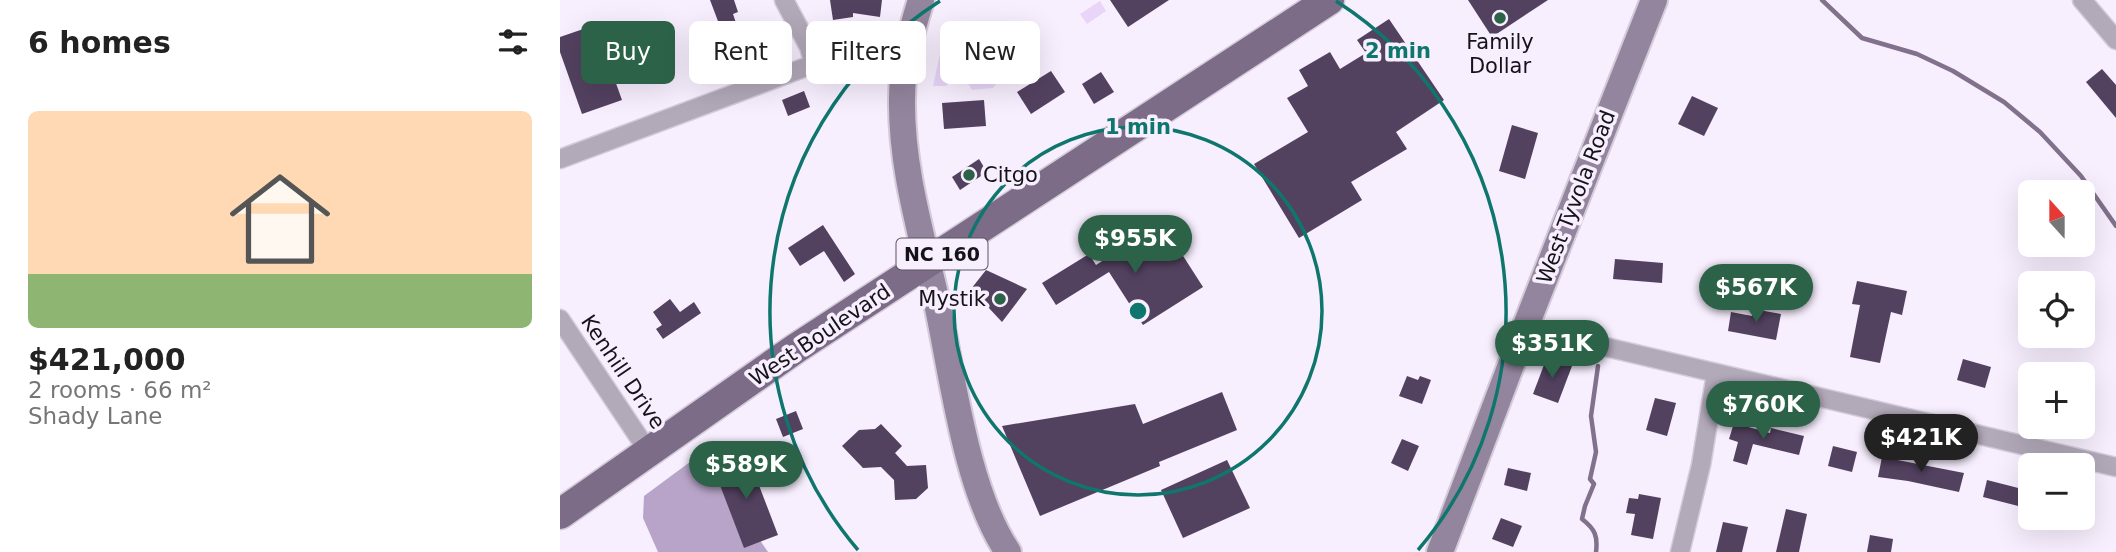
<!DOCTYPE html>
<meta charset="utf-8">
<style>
:root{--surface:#fff;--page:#f2f2f2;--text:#222;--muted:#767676;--line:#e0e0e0;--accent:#2c6248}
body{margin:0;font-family:"DejaVu Sans",sans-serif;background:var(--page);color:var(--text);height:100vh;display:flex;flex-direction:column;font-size:26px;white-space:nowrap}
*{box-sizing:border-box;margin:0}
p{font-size:23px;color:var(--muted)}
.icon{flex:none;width:38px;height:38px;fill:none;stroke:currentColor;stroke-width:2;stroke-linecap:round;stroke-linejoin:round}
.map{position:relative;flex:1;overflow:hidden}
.panel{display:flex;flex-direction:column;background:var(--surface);width:560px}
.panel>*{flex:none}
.top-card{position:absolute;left:21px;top:21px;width:665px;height:63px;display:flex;gap:14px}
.needle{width:46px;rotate:339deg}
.fabs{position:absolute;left:1458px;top:180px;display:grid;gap:14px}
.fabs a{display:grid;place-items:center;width:77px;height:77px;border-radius:10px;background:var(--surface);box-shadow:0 7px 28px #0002;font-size:35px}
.price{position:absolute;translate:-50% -60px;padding:0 16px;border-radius:24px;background:var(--accent);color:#fff;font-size:23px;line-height:46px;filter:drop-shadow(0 2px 4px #0008)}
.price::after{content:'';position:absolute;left:50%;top:42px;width:21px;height:16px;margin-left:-10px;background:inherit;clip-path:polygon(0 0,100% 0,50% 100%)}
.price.selected{background:#222;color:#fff}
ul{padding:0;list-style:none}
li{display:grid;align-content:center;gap:14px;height:371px;padding:0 28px}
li+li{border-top:2px solid var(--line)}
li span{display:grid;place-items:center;height:217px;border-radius:10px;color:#555}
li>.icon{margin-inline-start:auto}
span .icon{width:126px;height:126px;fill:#fffc;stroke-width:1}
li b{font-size:30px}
h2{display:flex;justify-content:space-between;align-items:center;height:84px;padding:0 28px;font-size:30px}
.tag{padding:0 24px;border-radius:10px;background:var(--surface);box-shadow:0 7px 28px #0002;font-size:24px;line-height:63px}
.tag.selected{background:var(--accent);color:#fff}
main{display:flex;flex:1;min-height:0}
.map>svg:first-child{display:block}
</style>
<main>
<section class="panel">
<h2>6 homes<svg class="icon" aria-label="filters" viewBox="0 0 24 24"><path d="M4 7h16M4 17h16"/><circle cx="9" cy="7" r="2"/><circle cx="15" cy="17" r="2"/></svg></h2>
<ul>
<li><span style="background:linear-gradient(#ffd9b3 75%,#8fb573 0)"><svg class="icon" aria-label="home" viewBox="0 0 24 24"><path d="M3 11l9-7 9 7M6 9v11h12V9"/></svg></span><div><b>$421,000</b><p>2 rooms · 66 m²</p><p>Shady Lane</p></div></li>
</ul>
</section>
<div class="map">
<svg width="1556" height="552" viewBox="0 0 1556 552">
<rect width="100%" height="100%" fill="#f7eefe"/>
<g fill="#e9d5f8">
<path d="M540,1l6,10 -19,13 -7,-10z"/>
<path d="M452,39l6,2 5,7 -14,21 -11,-9c3,-10 3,-18 14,-21z"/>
<path d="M382,45l13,3 -3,18 3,7 -9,13h-13z"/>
<path d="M430,65l2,5 8,-1 1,8 -8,11 -21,2 -8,-13 3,-7 9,2 4,-6z"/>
</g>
<path fill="#b8a4c8" d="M144,458l64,94h-110l-15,-34 1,-22 50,-37z"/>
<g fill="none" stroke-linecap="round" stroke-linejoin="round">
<g stroke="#81718c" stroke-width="4.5">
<path d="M1262,0l40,38 55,16 36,17 51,31 36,30 41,44 35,50"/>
<path d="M1036,552c2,-16 -1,-23 -14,-33l3,-13 9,-22 -4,-5 6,-27 -5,-36 7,-50"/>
</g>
</g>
<g fill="#534160">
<path d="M150,0h24l4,12 -5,2 12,36 -2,2 -19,7 -7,-20 7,-2z"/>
<path d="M270,0h52l-2,17 -27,-4v4l-20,3z"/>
<path d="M550,0h59l-41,27z"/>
<path d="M908,0h80l-56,37z"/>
<path d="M829,19l55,81 -48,32 11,17 -56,33 11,18 -63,38 -45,-74 54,-32 -21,-34 21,-12 -9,-16 31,-18 10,17 26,-16 -9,-13z"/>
<path d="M35,25l27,75 -40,14 -22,-62v-15z"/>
<path d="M1542,69l14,16v33l-30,-36z"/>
<path d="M491,71l14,21 -34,22 -14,-22z"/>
<path d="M541,72l13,20 -20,12 -12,-20z"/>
<path d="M244,91l6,16 -22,9 -6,-16z"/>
<path d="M1132,96l26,12 -14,28 -26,-12z"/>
<path d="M424,100l2,26 -42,3 -2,-26z"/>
<path d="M952,125l26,8 -13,46 -26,-8z"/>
<path d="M419,159l8,13 -27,18 -8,-13z"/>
<path d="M602,223l41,64 -60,38 -34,-53 -53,33 -14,-22 47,-29 7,11z"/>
<path d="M263,225l32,49 -11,8 -20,-31 -24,15 -12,-18z"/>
<path d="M1055,259l48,4 -1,20 -49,-4z"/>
<path d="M426,270l41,19 -25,33 -31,-33z"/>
<path d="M1297,281l50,10 -5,24 -11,-3 -11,51 -30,-6 10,-52 -8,-1z"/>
<path d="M110,299l10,13 14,-10 7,11 -38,26 -7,-10 6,-4 -9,-13z"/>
<path d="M1193,309l28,5 -5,26 -48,-9 3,-19 21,4z"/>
<path d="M987,357l25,9 -14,37 -25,-9z"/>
<path d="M1403,359l28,8 -6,21 -28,-8z"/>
<path d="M847,376l11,4 2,-4 11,4 -9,24 -23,-8z"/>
<path d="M662,392l15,38 -78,32 1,4 -120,50 -38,-90 133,-22 8,20z"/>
<path d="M1095,398l21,5 -9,33 -21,-6z"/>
<path d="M236,411l7,18 -20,8 -7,-18z"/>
<path d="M1174,423l36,10 1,-5 33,8 -5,19 -46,-11 -6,21 -14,-4 5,-19 -9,-3z"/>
<path d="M321,424l21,22 -7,7 12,13 19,-1 2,23 -12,11 -21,1 -1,-20 -13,-13 -18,1 -21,-22 17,-16 16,-1z"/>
<path d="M842,439l17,7 -11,25 -17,-8z"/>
<path d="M172,444l10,27 10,-4 26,68 -34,13 -26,-68 12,-4 -11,-28z"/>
<path d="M1273,446l24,6 -5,20 -24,-6z"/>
<path d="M1322,457l82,16 -5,19 -51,-11 -30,-4z"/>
<path d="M667,460l23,48 -67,30 -22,-48z"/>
<path d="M948,468l23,5 -4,18 -23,-6z"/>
<path d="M1427,480l43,11v18l-47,-12z"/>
<path d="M1079,494l22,4 -8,41 -22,-4 4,-21 -9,-1 3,-15 9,1z"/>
<path d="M1226,509l21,5 -8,38h-23z"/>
<path d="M941,518l21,8 -9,21 -21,-8z"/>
<path d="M1163,522l25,5 -6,25h-26z"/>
<path d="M1310,535l23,4 -2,13h-24z"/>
</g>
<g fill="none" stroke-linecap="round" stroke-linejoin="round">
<g stroke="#d3cbd9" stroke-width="21">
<g id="street">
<path d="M224,0l25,47 5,17"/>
<path d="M1522,0l34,40"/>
<path d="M0,159l254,-95 45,-4 46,2"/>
<path d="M0,319l88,132"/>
<path d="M965,328l591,139"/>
<path d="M1120,552l21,-87 15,-91"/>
</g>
</g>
<g stroke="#d3cbd9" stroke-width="30">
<g id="secondary">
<path d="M361,0c-10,32 -19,65 -19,99 -1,72 21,139 36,209 15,72 29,184 70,244"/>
<path d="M880,552l85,-224 129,-328"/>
</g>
</g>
<g stroke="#d3cbd9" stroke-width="33">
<path id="primary" d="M0,514l235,-165 534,-349"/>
</g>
<use href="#street" stroke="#b2a9b9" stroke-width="18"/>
<use href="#secondary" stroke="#93859d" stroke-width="26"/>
<use href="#primary" stroke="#7c6c88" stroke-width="30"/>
</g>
<g fill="none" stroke="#0f766e" stroke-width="3.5">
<circle cx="578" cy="311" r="184"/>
<path d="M298 550A368 368 0 0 1 380 1M776 1A368 368 0 0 1 858 550"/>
</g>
<g fill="#2c6248" stroke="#f7eefe" stroke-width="2.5">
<circle cx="940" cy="18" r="7"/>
<circle cx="409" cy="175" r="7"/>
<circle cx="440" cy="299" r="7"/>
</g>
<g text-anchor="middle" stroke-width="7" stroke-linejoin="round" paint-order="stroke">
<rect fill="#f7eefe" stroke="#5a545e" stroke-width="2" x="336.5" y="238.5" width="91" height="31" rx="5"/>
<g font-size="19" font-weight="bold" fill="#161219">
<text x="382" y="261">NC 160</text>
</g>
<g font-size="21" fill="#161219" stroke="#f7eefe">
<text x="940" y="49">Family<tspan x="940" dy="24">Dollar</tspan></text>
<text x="423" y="182" text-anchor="start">Citgo</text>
<text x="426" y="306" text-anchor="end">Mystik</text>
</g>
<g font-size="21" fill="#161219" stroke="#f7eefe">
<text transform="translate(1016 197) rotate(-69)" y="7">West Tyvola Road</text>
<text transform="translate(260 335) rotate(-34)" y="7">West Boulevard</text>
<text transform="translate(63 372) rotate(56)" y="7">Kenhill Drive</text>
</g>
</g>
<circle cx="578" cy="311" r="10" fill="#0f766e" stroke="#f7eefe" stroke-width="3.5"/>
<g font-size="21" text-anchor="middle" font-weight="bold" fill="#0f766e" stroke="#f7eefe" stroke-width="7" stroke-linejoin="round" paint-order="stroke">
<text x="838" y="58">2 min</text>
<text x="578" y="134">1 min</text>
</g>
</svg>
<div class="fabs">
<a><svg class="needle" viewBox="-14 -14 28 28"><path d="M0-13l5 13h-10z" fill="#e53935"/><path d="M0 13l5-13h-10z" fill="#767676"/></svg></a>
<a><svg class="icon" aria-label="locate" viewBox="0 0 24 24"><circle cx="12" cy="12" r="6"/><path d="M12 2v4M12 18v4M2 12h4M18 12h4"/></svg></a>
<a>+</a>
<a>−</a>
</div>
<b class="price" style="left:575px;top:275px">$955K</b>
<b class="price" style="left:1196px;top:324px">$567K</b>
<b class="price" style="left:992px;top:380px">$351K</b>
<b class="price" style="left:1203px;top:441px">$760K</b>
<b class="price selected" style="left:1361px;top:474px">$421K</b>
<b class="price" style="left:186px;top:501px">$589K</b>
<div class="top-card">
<a class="tag selected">Buy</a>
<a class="tag">Rent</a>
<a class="tag">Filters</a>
<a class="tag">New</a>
</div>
</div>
</main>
